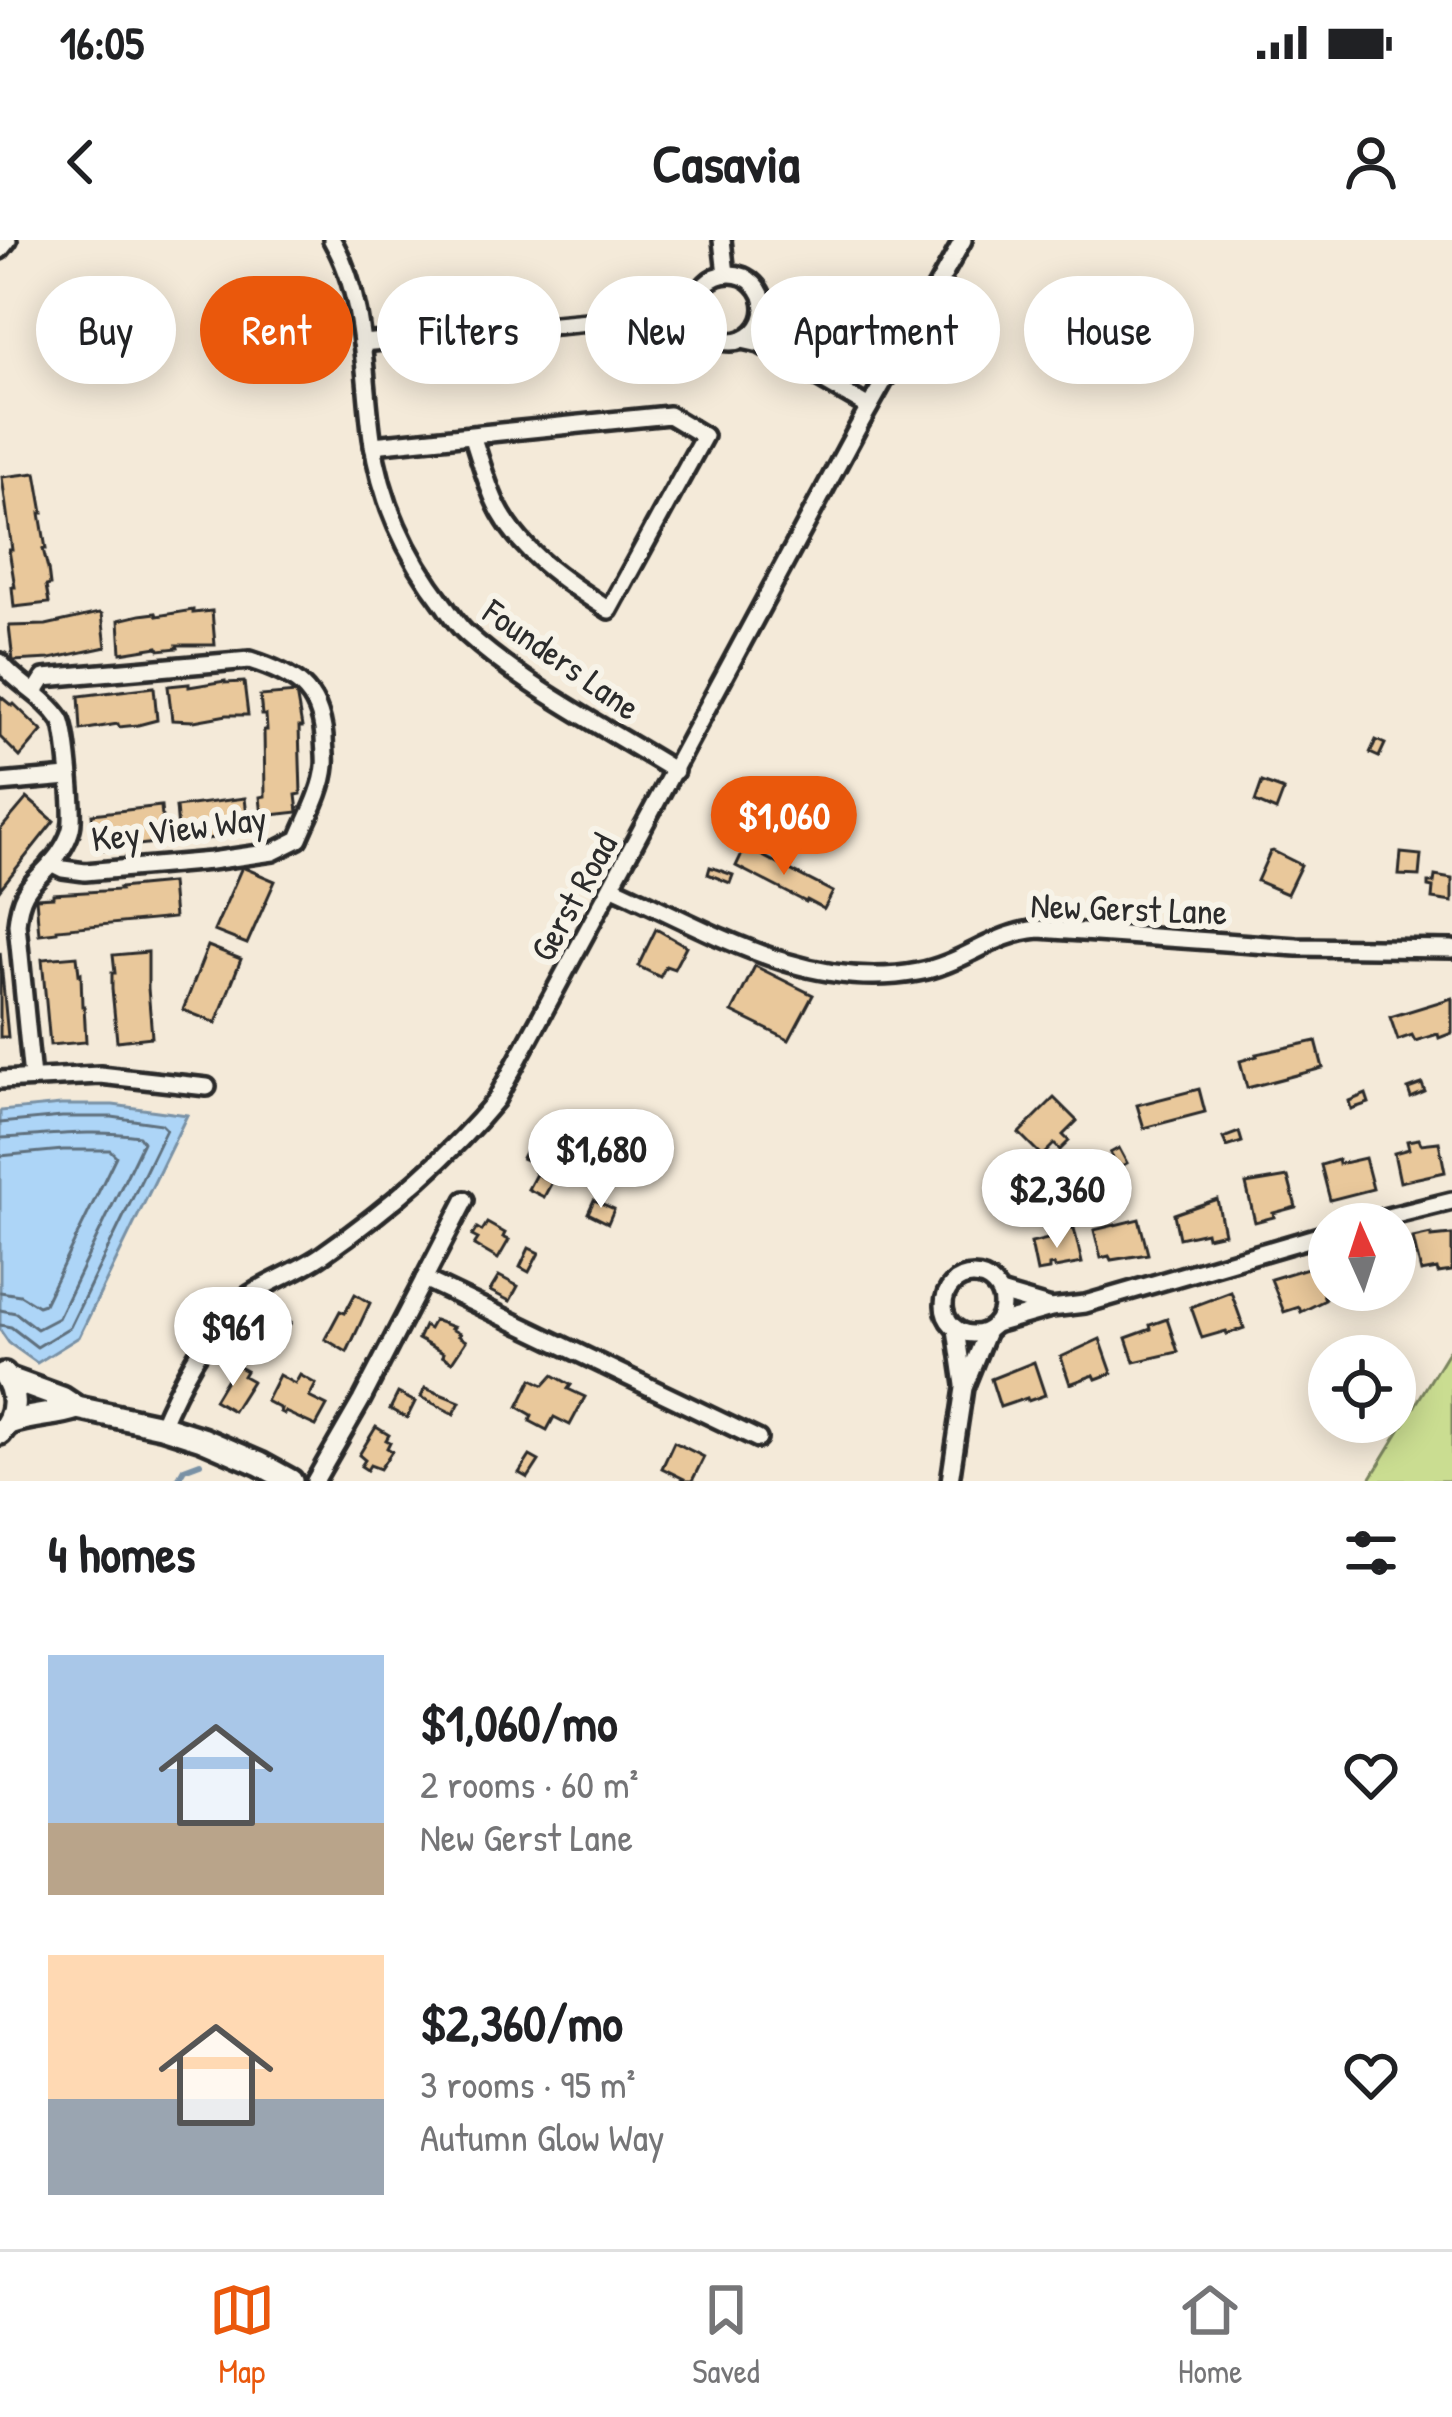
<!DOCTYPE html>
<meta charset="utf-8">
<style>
:root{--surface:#fff;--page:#f2f2f2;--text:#202124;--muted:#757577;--line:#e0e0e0;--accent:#ea580c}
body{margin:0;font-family:"Patrick Hand",sans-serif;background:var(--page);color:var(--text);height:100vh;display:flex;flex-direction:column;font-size:45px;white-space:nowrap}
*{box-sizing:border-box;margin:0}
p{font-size:39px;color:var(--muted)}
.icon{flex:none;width:66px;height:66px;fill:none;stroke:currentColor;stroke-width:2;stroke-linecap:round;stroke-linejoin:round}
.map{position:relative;height:1241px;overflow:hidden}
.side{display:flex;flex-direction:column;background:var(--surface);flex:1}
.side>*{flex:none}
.banner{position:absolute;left:36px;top:36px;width:1380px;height:108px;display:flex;gap:24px}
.needle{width:78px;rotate:357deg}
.buttons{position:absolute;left:1308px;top:963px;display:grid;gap:24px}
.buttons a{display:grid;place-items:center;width:108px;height:108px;border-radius:50%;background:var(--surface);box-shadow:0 6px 30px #0003;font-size:60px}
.price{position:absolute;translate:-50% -102px;padding:0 27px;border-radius:42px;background:#fff;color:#222;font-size:39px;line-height:78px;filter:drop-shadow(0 3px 6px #0008)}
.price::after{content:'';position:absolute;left:50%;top:72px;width:36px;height:27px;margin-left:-18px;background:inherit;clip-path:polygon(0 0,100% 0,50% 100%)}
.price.current{background:var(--accent);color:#fff}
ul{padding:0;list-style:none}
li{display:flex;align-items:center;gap:36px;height:300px;padding:0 48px}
li span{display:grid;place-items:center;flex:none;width:336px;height:240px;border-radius:0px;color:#555}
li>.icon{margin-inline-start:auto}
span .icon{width:144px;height:144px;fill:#fffc;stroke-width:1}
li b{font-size:51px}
h2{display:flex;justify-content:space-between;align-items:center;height:144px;padding:0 48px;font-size:51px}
.pill{padding:0 42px;border-radius:54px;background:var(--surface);box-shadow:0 6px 30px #0003;font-size:42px;line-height:108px}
.pill.current{background:var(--accent);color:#fff}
.status{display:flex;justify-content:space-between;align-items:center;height:84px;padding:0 60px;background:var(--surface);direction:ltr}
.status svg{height:33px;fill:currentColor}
header{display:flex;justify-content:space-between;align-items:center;height:156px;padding:0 48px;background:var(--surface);font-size:54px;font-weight:800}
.menu{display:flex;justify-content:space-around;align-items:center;height:168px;border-top:3px solid var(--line);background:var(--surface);font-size:33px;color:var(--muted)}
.menu a{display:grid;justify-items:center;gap:6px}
.menu .current{color:var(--accent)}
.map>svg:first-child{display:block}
</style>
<div class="status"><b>16:05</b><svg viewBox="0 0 49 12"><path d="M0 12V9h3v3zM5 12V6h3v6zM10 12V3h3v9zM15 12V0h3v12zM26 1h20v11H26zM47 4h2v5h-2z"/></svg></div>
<header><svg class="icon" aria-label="back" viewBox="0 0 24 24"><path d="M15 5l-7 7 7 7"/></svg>Casavia<svg class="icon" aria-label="person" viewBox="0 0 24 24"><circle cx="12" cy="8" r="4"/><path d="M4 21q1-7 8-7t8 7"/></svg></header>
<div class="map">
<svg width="1452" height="1241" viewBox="0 0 1452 1241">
<rect width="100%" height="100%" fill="#f4ead9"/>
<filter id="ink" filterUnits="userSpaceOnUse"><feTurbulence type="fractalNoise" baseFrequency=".00833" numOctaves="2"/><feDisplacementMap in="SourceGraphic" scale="24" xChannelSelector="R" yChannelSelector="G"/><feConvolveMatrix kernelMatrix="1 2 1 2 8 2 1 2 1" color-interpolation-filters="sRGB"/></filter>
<g filter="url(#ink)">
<path fill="#cadd91" stroke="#7a845e" stroke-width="3" d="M1452,1105v136h-83z"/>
<path fill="#add5f7" stroke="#7991a5" stroke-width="3" d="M61,865h52l74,10 -108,222 -42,26 -28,-20 -9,-13v-219z"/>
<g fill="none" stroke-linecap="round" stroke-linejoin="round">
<g stroke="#5f6f7d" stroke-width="3">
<path d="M0,883l62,-6h50l49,7 5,5 -96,198 -33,20 -26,-20 -11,-2"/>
<path d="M0,898c47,-2 92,-9 139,-2l4,6 -85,176 -21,11 -21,-16 -16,-3"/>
<path d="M0,916l63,-6h47l6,6 -72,148 -6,2 -18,-11 -20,-3"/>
</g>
<path stroke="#7991a5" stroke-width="6" d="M177,1241l7,-12 16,-6"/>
</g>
<g fill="#e9c89b" stroke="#2b2b2b" stroke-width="3">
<path d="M36,233l7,40h-3l6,36h-3l5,20 2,16 -4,1 3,17 -35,4 -2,-20h3l-6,-37h3l-10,-73z"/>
<path d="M193,370v3l19,-2 3,34h-38l1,3 -19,2 -1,-3 -37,6 -2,-33 21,-5 16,-2 1,3z"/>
<path d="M99,373l3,1 4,33 -56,12 -37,2 -4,-35 37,-1z"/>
<path d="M225,441v2l19,-1 4,33h-21l-33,6 -22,-1 -4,-34 21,-2v3z"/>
<path d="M154,447l3,33 -19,5 -19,2 -1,-3 -37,6 -2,-34z"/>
<path d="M296,453l6,34h-3l2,67 -5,1 2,17 -36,4 -2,-19 5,-1 -1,-66h3l-1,-15h-4l-2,-19z"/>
<path d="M0,456l12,10 2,-2 28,27 -22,26 -20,-20z"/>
<path d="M1376,500l9,4 -6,13 -9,-4z"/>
<path d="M1262,542l22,8 -8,21 -21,-9z"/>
<path d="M27,558l27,23 -54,68v-59z"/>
<path d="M245,558l4,36 -70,8 -3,-35z"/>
<path d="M161,566l3,36 -68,8 -4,-36z"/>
<path d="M745,607l88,45 -9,17 -17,-9 -1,2 -70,-36z"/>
<path d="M1273,611l28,14 -14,29 -30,-13 13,-29z"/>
<path d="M1401,613l20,2 -2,21 -20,-1z"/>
<path d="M242,627l33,14 -28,63 -33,-13z"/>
<path d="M710,627l23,8 -3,8 -22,-9z"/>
<path d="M1435,636l17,3v23l-20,-3 1,-11 -5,-1v-4h6z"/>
<path d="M171,643l3,35 -117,11v3l-18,2 -3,-36 17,-1v-3l67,-4 -1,-2z"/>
<path d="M656,689l30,17 -12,23 -8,-3 -6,11 -22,-11z"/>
<path d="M208,706l33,13 -25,64 -33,-13z"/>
<path d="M0,712l8,85h-8z"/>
<path d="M148,712v36l4,49 -35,4 -5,-52v-16h3l-2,-18z"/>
<path d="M77,716l2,18 2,-1 1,33h2l2,36 -36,3 -8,-86z"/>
<path d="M755,726l58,29 -24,45 -57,-28z"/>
<path d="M1452,758v35l-13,5 -1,-4 -23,7 -3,-6 -14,5 -8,-23z"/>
<path d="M1316,801l7,27 -76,20 -7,-27 17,-5 -1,-2z"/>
<path d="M1422,844l3,8 -14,6 -3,-9z"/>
<path d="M1199,849l6,23 -61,16 -7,-23z"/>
<path d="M1366,854l3,9 -18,6 -2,-8z"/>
<path d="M1054,858l23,23 -14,14 6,6 -9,9 -6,-6 -12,12 -23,-23z"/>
<path d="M536,890l43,21 -18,33 -26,-12 3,-7 -16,-7z"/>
<path d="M1239,892l3,10 -15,5 -4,-9z"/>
<path d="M1419,899l2,5 18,-2 6,30 -45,10 -6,-29 15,-4 -2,-8z"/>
<path d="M1119,908l8,15 -9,5 -8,-15z"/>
<path d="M634,910l9,5 -9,15 -9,-5z"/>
<path d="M1365,918l8,31 -43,11 -9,-35 17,-5 1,4z"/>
<path d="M536,934l16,8 -8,15 -16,-8z"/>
<path d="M1288,937l8,30 -23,6 1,4 -19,5 -9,-38z"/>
<path d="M1217,959l7,34 -17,4 -1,-5 -27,6 -5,-24z"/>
<path d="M594,960l20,9 -6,14 -20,-10z"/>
<path d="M1139,979l9,35 -37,6 -2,-4 -8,2 -7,-28z"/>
<path d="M487,983l18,10 -2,4 6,3 -11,19 -24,-14 4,-6 -6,-3 5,-8 5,3z"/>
<path d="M1074,988l8,35 -27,5 -1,-3 -5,1v4l-12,2 -6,-29 25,-6 -1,-5z"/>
<path d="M1431,994v3l21,-2v36l-14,2 -1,-4 -16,3 -8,-34z"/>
<path d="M529,1008l10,5 -10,19 -9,-5z"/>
<path d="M1314,1026l11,34 -24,12 -2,-5 -15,5 -13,-33z"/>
<path d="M499,1036l19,10 -8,15 -20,-10z"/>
<path d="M1231,1052l13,36 -17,6 -1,-3 -24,7 -11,-31z"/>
<path d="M355,1054l15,9 -23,49 -22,-13 15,-28 5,2z"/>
<path d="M272,1072l19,10 -5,9 -19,-10z"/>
<path d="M1167,1079l11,33 -44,10 -8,-24 25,-9 -1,-4z"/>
<path d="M434,1080l19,7 -2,2 9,5 -2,2 8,5 -14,21 -10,-6 1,-3 -25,-14 6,-13 5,3z"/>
<path d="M1100,1099l12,34 -16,6 -2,-4 -24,9 -9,-27z"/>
<path d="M1034,1122l11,33 -17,6 -1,-3 -27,9 -9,-28z"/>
<path d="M235,1125l11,6 -3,5 9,5 -19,30 -19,-11z"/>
<path d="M279,1135l16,9 5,-9 16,9 -7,13 18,9 -11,20 -31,-14 -1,2 -4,-2 1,-3 -15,-8z"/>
<path d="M553,1135l18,10 -3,4 17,8 -15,28 -16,-8 -7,13 -17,-9 2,-6 -14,-8 14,-28 12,6z"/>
<path d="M425,1148l35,14 -6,12 -33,-17z"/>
<path d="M398,1153l17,9 -8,16 -17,-9z"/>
<path d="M376,1187l13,8 -3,5 4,2 -3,6 5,3 -12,18 -10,-4 -3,5 -6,-4 4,-6 -6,-5z"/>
<path d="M674,1202l30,15 -12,24h-9l1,-2 -22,-11z"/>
<path d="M530,1216l9,5 -11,17 -9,-5z"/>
</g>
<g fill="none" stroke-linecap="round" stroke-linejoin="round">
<g stroke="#2b2b2b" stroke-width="24">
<g id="street">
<path d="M332,0c34,58 31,133 40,198 9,63 33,116 72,167 7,10 14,21 23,29 60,54 139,94 208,137"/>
<path d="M722,0l4,34"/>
<path d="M0,10l8,-10"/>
<circle cx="730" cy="68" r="34"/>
<path d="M764,66l20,14 101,59"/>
<path d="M742,100l18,4 109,63"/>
<path d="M362,103l334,-31"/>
<path d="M373,205l296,-30 35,21 -95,174c-44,-28 -94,-61 -115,-111 -9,-21 -15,-43 -22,-64"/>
<path d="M0,422c17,22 45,34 61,58 6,10 12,85 11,101 0,11 -7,24 -14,34 -22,29 -37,28 -41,69l15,154"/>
<path d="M35,452l9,-14 206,-18c44,14 70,29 74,77 0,9 2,20 1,29 -2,24 -17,51 -26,73l-26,13 -62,9 -126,11 -22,-3 -12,-6"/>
<path d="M0,543l68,-6"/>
<path d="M613,647c96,43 195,106 305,85 45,-8 75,-39 121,-43l258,18 155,2"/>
<path d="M0,840l100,-5 107,12"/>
<path d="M1359,984l93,-23"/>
<circle cx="973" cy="1065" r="29"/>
<path d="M424,1039l334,160"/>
<path d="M1000,1053l48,14"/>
<path d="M995,1084l56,-16 34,-4 244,-71"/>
<path d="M956,1089l8,56"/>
<path d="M161,1186c16,-38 44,-91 73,-119 24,-23 61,-33 88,-52 63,-44 125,-96 174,-155l361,-671 106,-189"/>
<path d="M315,1241l46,-80 104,-201"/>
<path d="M950,1241l14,-93 23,-57"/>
</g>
</g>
<g stroke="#2b2b2b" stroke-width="30">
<g id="secondary">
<path d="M7,1138l55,20 15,10 84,18 41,13 58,25 31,17"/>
<path d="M9,1183c23,-9 45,-7 68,-15"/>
<path d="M0,1193c16,-18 18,-38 4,-59"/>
</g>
</g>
<use href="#street" stroke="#f7f3e8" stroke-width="15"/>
<use href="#secondary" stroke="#f7f3e8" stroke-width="21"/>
</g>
</g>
<g text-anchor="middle" stroke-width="12" stroke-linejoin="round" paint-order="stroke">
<g font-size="36" fill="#2b2b2b" stroke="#f7f3e8">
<text transform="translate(562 419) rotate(35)" y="13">Founders Lane</text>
<text transform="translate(179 588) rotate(-7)" y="13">Key View Way</text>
<text transform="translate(573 657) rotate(-61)" y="13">Gerst Road</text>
<text transform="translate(1129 668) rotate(2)" y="13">New Gerst Lane</text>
</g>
</g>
</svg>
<div class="buttons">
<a><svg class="needle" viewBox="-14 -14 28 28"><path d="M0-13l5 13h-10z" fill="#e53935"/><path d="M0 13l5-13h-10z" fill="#757577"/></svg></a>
<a><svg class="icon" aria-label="locate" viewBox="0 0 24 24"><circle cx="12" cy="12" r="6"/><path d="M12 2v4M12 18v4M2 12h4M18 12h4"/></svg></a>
</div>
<b class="price current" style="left:784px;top:638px">$1,060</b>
<b class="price" style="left:601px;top:971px">$1,680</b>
<b class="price" style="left:1057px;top:1011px">$2,360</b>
<b class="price" style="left:233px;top:1149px">$961</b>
<div class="banner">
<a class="pill">Buy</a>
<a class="pill current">Rent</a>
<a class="pill">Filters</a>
<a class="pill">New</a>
<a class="pill">Apartment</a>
<a class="pill">House</a>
</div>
</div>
<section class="side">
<h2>4 homes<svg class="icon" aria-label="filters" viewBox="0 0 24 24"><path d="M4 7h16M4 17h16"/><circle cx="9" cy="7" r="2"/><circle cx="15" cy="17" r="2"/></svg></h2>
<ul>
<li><span style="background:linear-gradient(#a9c7e8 70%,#b9a48a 0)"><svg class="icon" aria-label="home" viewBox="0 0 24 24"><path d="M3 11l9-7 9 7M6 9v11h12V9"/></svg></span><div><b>$1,060/mo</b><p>2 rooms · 60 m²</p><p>New Gerst Lane</p></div><svg class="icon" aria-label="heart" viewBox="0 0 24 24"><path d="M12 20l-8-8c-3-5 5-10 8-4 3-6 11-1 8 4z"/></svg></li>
<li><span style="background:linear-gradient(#ffd9b3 60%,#9aa5b1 0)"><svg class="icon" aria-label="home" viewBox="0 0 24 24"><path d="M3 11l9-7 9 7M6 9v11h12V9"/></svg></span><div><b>$2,360/mo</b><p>3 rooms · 95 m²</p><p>Autumn Glow Way</p></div><svg class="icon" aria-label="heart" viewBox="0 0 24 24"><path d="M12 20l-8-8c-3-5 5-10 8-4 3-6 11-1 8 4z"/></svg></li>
</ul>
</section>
<nav class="menu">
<a class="current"><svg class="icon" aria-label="map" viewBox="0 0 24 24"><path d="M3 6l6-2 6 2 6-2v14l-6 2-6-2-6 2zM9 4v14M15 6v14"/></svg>Map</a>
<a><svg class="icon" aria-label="saved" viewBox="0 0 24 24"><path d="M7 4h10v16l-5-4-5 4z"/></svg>Saved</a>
<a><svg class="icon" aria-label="home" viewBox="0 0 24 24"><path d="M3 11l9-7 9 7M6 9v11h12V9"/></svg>Home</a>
</nav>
